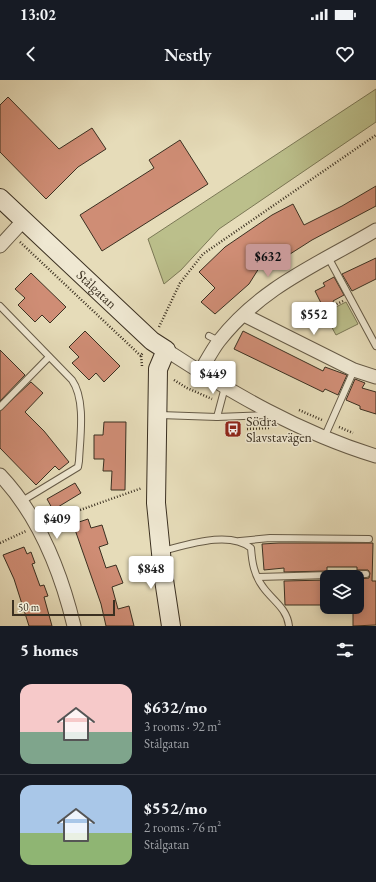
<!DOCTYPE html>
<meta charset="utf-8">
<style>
:root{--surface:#171b24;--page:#20242c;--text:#f1f3f6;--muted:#9ea1a6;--line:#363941;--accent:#c59692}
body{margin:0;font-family:"EB Garamond",serif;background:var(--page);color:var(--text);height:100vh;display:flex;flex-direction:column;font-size:15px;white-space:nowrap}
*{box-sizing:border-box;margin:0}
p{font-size:13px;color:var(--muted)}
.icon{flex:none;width:22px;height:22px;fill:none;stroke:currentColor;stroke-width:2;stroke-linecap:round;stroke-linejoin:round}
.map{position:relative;height:546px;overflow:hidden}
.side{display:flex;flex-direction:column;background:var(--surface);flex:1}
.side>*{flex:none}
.controls{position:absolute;left:320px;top:490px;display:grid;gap:8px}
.controls a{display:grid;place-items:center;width:44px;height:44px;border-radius:8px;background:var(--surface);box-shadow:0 2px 10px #0003;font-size:20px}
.scale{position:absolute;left:12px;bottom:10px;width:103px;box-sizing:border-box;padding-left:4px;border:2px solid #3b3021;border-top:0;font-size:11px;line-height:14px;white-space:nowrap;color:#3b3021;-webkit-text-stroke:3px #efe8d2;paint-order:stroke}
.price{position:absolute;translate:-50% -34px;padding:0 9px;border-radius:4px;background:#fff;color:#222;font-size:13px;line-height:26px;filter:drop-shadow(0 1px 2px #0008)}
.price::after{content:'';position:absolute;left:50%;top:24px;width:12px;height:9px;margin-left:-6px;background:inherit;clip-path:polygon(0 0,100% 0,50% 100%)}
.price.selected{background:var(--accent);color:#111}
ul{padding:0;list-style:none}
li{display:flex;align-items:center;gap:12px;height:100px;padding:0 20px}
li+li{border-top:1px solid var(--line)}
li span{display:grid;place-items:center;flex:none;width:112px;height:80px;border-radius:12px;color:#555}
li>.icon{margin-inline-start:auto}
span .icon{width:48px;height:48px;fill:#fffc;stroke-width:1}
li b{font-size:17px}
h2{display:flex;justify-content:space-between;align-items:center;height:48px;padding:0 20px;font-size:17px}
.status{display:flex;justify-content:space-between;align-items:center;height:28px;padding:0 20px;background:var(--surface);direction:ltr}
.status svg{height:11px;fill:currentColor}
header{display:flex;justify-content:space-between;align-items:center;height:52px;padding:0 20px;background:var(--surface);font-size:18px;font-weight:600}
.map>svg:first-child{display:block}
</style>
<div class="status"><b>13:02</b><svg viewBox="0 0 49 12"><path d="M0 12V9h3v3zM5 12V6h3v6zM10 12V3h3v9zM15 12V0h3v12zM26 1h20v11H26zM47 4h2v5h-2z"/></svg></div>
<header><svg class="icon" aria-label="back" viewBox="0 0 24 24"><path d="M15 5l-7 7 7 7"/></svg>Nestly<svg class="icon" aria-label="heart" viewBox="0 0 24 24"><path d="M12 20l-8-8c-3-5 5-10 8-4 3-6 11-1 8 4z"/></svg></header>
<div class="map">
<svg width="376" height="546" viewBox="0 0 376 546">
<rect width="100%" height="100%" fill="#e6dcb9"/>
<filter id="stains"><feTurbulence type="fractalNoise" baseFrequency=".005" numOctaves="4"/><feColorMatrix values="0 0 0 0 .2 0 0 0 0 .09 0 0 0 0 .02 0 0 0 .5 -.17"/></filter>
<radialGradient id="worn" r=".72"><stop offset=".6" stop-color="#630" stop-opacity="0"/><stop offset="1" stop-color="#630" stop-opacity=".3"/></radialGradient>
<g fill="#bbbf8b" stroke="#7b7856">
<path d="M376,9v33l-157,107 -38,41 -17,14 -16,-45z"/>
<path d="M346,222l12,22 -22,11 -12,-22z"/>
</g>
<g fill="#cf8d75" stroke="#3b3021">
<path d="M8,17l51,52 33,-21 14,21 -28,18 -32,32 -46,-47v-47z"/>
<path d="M180,60l28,44 -106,67 -22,-36 74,-47 -5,-8z"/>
<path d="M376,106v20l-64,34 -36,23 -10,-6 -17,27 -34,30 -14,-12 14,-14 -16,-16 26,-25 47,-32 21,-11 11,21 38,-19z"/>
<path d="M376,178v21l-24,12 -10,-17z"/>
<path d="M31,193l35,34 -16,16 -8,-8 -7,7 -17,-17 7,-7 -10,-9z"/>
<path d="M334,197l10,18 -11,6 1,3 -10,5 -9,-18 10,-5 -2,-3z"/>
<path d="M85,251l35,35 -16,16 -8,-9 -7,7 -17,-17 7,-6 -10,-10z"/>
<path d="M243,251l80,40 2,-4 22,8 -9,20 -13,-6 -2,3 -89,-43z"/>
<path d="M0,270l25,25 -25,26z"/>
<path d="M355,299l10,4 -3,5 14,4v22l-16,-5v-3l-14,-6z"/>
<path d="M31,302l12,11 -18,19 19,19 25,31 -10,8 -4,-4 -19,19 -36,-37v-37z"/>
<path d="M104,342h22l-1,68h-14l1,-19h-9l1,-12h-10v-24h9z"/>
<path d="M75,403l6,10 -28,17 -6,-11z"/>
<path d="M88,439l3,9 11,-3 6,19 -9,3 7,21 10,-3 7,18 -11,4 6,22 11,-3 5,20h-28l-5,-22 -28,-80z"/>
<path d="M279,463h94l-1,38h4v44l-23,1v-19h4v-28l12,-1 1,-5 -2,-3h-11v-3h-30v4l-43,1v-4l-20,2 -2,-26z"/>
<path d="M24,467l3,7 4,-2 4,11 -3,1 8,22 4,-1 4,11 -4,1 8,29h-23l-15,-47 -11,-24z"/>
<path d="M327,500v25h-42l-1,-24z"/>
</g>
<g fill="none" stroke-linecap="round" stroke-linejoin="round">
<g stroke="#665b47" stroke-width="8">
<g id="lane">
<path d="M328,177l48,89"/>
<path d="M0,226l72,74c14,20 8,58 7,81l-1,6 -56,34"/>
<path d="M209,256l10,5"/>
<path d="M0,327l49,-50"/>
<path d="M160,335l57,2 53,-2"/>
<path d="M217,337l8,-30"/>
<path d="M324,358l30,-68"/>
<path d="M240,461l30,-3 99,1"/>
<path d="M162,471c25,-6 67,-21 89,-3 1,14 3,27 12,39 9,13 24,21 26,39"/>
<path d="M258,497l108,-3"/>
</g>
</g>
<g stroke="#665b47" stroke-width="15">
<g id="street">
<path d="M0,166l23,-25"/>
<path d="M244,235l110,55 22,7"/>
<path d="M166,270c66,43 134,83 210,106"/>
<path d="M200,292c6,-10 12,-22 19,-31 43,-55 100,-77 157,-111"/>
<path d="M0,395c39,41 61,97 74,151"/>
</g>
</g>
<g stroke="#3b3021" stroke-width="20">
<g id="secondary">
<path id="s1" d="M0,118l152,143 14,9 -8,19 -2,134 7,70 8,53"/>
</g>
</g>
<g stroke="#3b3021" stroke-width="2.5" stroke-dasharray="1 2" stroke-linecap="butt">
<path d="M20,162l122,115"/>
<path d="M159,247l21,-44 23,-29 173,-119"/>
<path d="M295,247c16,-15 30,-17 48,-26"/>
<path d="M142,286l-1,-11 2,-2"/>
<path d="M174,300l13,8 25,11"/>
<path d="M299,330l23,10"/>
<path d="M339,347l14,6"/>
<path d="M247,349l23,-1"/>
<path d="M49,441l93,-33"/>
<path d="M0,463l26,-12"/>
</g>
<use href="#lane" stroke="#efe8d2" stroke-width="6"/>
<use href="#street" stroke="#efe8d2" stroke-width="13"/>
<use href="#secondary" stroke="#efe8d2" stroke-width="18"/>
</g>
<defs>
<g id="bus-square" transform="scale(0.9)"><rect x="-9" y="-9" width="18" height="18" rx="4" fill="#8f2418" stroke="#efe8d2"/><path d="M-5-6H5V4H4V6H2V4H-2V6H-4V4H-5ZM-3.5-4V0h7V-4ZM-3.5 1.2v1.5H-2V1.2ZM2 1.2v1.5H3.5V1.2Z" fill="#fff"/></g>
</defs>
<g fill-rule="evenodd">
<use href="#bus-square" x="233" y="349"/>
</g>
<g text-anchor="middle" stroke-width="3" stroke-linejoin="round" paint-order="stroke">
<g font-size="14" fill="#3b3021" stroke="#efe8d2">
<text dy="5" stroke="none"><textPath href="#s1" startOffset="133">Stålgatan</textPath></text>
</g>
<g font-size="14" fill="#3b3021" stroke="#efe8d2" text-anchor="start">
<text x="246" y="346">Södra<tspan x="246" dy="16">Slavstavägen</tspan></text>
</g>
</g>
<rect width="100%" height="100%" filter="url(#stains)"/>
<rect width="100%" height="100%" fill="url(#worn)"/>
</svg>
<div class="controls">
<a><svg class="icon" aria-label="layers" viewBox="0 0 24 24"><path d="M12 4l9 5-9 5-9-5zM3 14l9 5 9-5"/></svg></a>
</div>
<div class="scale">50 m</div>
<b class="price selected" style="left:268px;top:198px">$632</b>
<b class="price" style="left:314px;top:256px">$552</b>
<b class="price" style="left:213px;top:315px">$449</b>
<b class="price" style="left:57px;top:460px">$409</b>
<b class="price" style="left:151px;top:510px">$848</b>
</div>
<section class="side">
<h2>5 homes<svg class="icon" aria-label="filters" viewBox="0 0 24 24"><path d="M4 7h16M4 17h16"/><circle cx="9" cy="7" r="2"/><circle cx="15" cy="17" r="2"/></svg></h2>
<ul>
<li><span style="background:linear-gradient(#f6c9c9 60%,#7fa58c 0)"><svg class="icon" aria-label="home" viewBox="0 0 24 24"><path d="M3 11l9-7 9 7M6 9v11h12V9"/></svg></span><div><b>$632/mo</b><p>3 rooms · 92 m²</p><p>Stålgatan</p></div></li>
<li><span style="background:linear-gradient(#a9c7e8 60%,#8fb573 0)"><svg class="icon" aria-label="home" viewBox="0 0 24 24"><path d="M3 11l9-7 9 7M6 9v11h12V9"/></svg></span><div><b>$552/mo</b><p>2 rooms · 76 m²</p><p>Stålgatan</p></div></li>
</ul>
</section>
